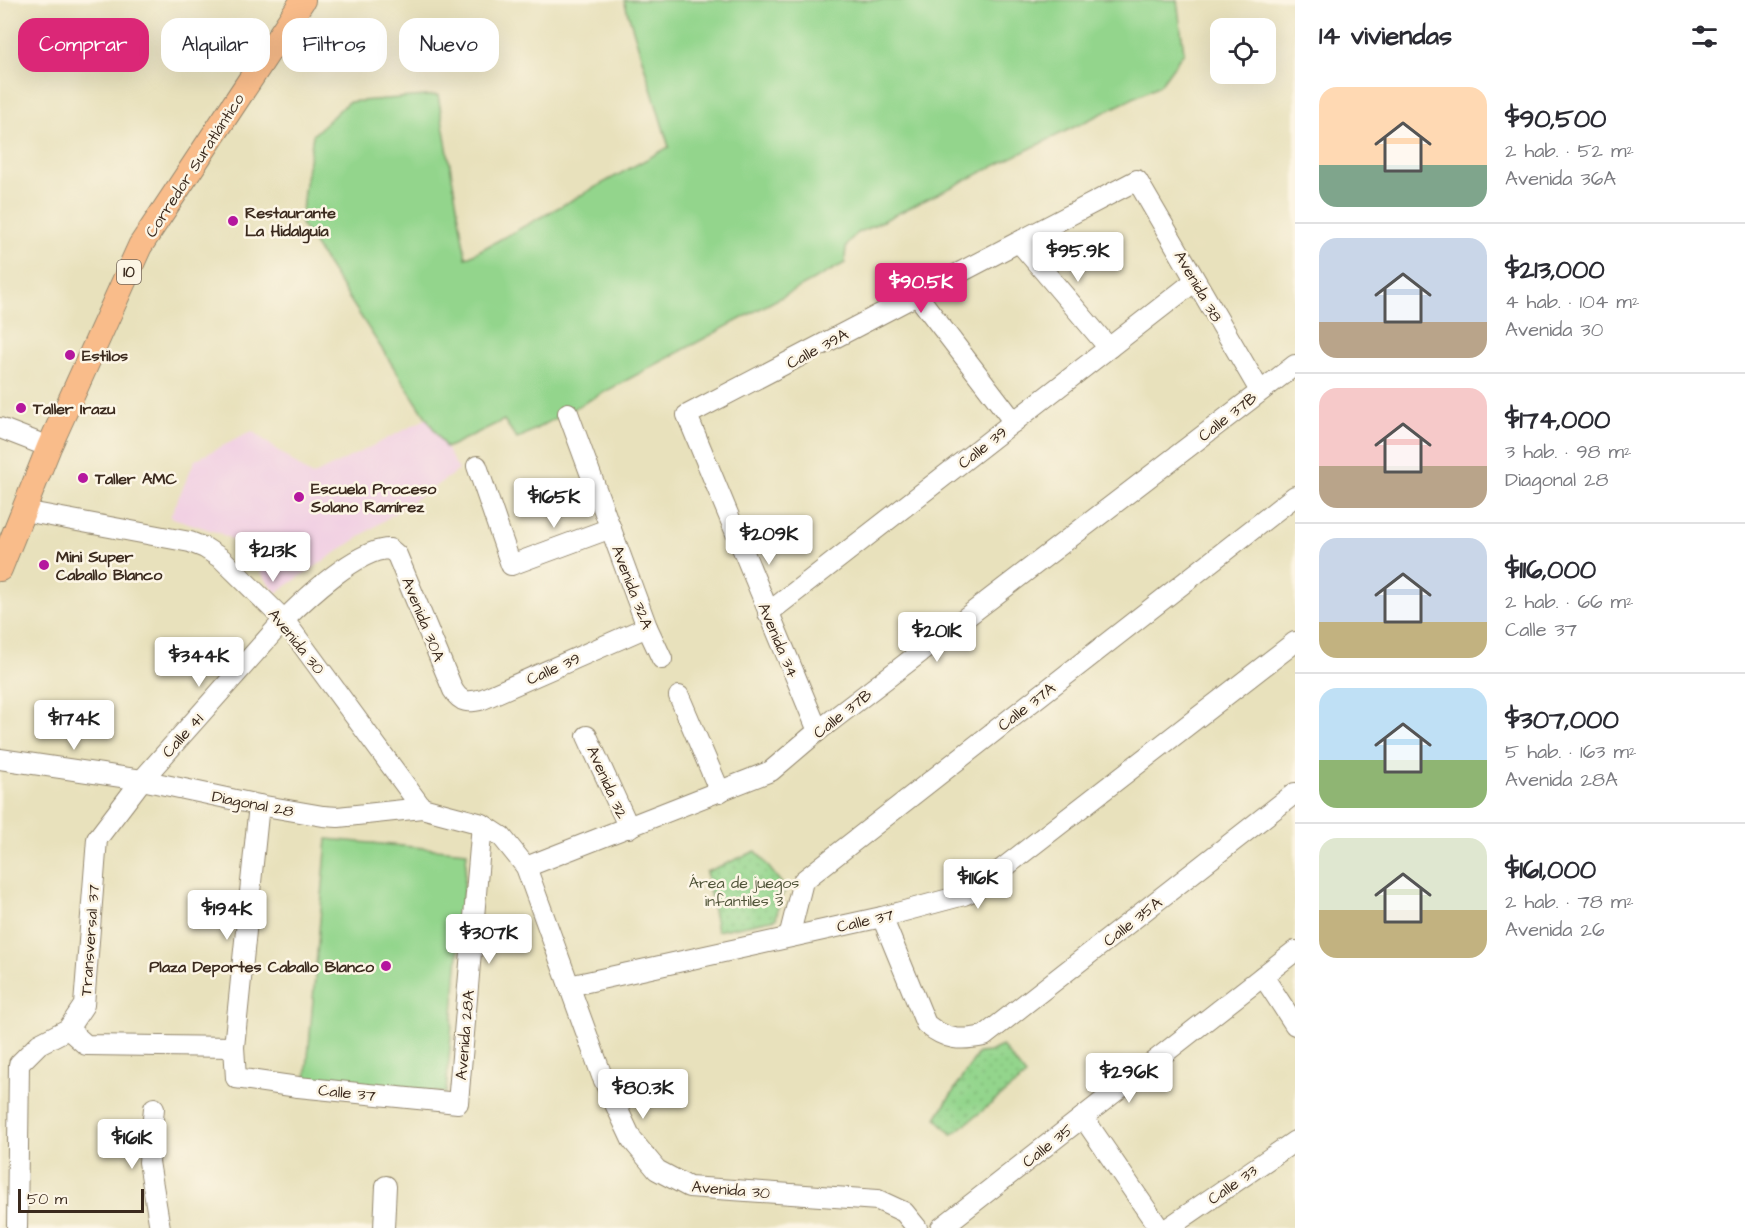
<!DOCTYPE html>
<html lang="es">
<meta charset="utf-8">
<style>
:root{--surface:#fff;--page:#f2f2f3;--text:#2b2b33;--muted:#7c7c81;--line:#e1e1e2;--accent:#db2777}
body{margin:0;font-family:"Architects Daughter",sans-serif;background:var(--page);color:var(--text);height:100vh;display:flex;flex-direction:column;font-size:22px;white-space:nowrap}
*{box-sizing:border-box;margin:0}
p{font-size:20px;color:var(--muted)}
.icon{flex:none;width:33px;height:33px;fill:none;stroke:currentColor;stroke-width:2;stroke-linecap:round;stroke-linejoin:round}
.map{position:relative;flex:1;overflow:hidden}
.drawer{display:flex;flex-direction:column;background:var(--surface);width:450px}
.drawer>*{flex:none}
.guide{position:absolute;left:18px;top:18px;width:570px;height:54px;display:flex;gap:12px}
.buttons{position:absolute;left:1210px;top:18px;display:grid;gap:12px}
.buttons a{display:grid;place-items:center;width:66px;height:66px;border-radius:12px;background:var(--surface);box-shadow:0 6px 24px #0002;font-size:30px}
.scale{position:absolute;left:18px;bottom:15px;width:126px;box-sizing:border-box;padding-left:6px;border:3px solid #3b2a1e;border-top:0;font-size:16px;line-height:21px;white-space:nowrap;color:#3b2a1e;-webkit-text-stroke:4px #fcf5e5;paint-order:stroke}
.price{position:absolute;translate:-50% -51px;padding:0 14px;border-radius:6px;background:#fff;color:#222;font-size:20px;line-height:39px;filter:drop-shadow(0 2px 3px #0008)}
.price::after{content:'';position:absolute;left:50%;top:36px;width:18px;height:14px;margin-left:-9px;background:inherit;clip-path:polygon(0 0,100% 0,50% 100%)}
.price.on{background:var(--accent);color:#fff}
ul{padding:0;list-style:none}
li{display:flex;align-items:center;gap:18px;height:150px;padding:0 24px}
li+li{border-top:2px solid var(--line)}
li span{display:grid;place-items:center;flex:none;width:168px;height:120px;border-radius:18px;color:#555}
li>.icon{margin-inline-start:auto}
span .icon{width:72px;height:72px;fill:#fffc;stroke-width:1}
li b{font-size:26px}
h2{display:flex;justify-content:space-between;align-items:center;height:72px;padding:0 24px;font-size:26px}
.chip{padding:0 21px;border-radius:18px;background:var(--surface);box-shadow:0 6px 24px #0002;font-size:21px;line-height:54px}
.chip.on{background:var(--accent);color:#fff}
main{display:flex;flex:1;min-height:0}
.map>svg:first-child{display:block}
</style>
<main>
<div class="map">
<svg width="1295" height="1228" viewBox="0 0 1295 1228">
<defs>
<pattern id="park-dots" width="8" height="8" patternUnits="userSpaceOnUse" patternTransform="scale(1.5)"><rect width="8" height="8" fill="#93d58c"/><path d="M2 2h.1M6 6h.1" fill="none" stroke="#80b778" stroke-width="1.8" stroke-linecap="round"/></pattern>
</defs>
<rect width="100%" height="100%" fill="#fcf5e5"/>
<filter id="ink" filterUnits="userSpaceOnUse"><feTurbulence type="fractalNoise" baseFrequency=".0167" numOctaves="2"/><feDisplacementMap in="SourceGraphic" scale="12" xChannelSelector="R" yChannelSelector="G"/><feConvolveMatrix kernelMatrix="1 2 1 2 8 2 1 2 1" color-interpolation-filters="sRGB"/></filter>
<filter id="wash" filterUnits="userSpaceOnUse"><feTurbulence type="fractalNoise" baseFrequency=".008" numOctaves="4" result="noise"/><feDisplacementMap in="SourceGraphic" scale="24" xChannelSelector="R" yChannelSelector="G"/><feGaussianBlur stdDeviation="1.35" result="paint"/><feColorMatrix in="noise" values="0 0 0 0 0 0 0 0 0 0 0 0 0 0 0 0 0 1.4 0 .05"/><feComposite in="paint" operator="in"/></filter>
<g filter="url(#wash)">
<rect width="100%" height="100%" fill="#e8e1bc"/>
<path fill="#f1d0e3" d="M428,418l31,52 -183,123 -37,-50 -20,-10 -49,-16 25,-57 57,-29 60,45z"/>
<g fill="#93d58c" stroke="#678055" stroke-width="1.5">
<path d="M624,0h553l7,52 -24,33 -302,148c-12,9 -13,15 -13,30l-328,176 -13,-19 -58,28 -145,-224 3,-33 9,-56 35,-33 90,-7 28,163 203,-111z"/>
<path d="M327,839l140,13 -21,241 -140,-13z"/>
</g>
<g fill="url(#park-dots)" stroke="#678055" stroke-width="1.5">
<path d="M756,851l30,38 -6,9 -4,21 -59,12 -11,-59z"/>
<path d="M1002,1046l24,30 -74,59 -16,-17 42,-65 11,-1z"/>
</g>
</g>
<g filter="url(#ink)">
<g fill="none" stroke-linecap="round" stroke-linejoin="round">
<g stroke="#92866d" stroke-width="22">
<g id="minor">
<path d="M1019,242l90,106"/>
<path d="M917,295l97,127"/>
<path d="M568,413l79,214 15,32"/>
<path d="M0,428l49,19"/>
<path d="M477,466l34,99 100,-37"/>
<path d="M24,511l166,31 15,6 17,11 62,61 138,188"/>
<path d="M768,613l427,-332"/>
<path d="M679,696l41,96"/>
<path d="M818,731l-131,-316 450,-235 123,211"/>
<path d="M587,736l42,92"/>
<path d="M0,759l142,21 117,25 64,11 15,1 84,-9 60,16 20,13 24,30 76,209 30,64 25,30 32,17 189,13 26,12 13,16"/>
<path d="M259,805l-25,242 2,31 62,9 160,16 24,-279"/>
<path d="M526,867l245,-96 47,-40 477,-366"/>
<path d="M882,917l44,107c20,16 34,17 58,12l311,-243"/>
<path d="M789,937l14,-56 492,-385"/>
<path d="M1263,976l32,49"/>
<path d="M569,986l313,-69 82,-22 11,-5 320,-248"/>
<path d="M68,1029l18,16 148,2"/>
<path d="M154,1108l-5,54 11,66"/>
<path d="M1083,1117l76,111"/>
<path d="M17,1228l2,-164 20,-20 29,-15 16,-24 13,-166 45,-59 142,-160c22,-22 75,-72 106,-71l7,6 56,135c8,13 15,13 30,9l164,-72"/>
<path d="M384,1228l2,-42"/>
<path d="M941,1228l354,-277"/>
<path d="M1168,1228l127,-87"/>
</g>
</g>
<g stroke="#92866d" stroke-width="26">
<path id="major" d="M0,569l49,-122 91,-201 163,-246"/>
</g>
<use href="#minor" stroke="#fff" stroke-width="20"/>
<use href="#major" stroke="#f9bc8a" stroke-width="24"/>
</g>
</g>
<g fill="#b5179e" stroke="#fcf5e5" stroke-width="2">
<circle cx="233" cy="221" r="6"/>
<circle cx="70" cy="355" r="6"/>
<circle cx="21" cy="408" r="6"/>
<circle cx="83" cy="478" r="6"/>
<circle cx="299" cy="497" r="6"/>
<circle cx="44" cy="565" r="6"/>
<circle cx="386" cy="966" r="6"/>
</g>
<g text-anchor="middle" stroke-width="5" stroke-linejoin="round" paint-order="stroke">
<rect fill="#fcf5e5" stroke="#75675a" stroke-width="1.5" x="117" y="260" width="24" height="24" rx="4.5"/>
<g font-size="15" font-weight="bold" fill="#3b2a1e">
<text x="129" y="277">10</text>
</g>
<g font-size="16" fill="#3b2a1e" stroke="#fcf5e5">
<text transform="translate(194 165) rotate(-57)" y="6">Corredor Suratlántico</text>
<text transform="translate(1199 286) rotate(60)" y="6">Avenida 38</text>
<text transform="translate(817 348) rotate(-28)" y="6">Calle 39A</text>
<text transform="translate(1227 416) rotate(-38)" y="6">Calle 37B</text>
<text transform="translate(982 447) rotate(-38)" y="6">Calle 39</text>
<text transform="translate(633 587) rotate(69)" y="6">Avenida 32A</text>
<text transform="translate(424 619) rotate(68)" y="6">Avenida 30A</text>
<text transform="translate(779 640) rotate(67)" y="6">Avenida 34</text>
<text transform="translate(297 641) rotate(51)" y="6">Avenida 30</text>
<text transform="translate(553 668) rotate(-24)" y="6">Calle 39</text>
<text transform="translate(1026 706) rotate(-38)" y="6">Calle 37A</text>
<text transform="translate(842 713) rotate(-38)" y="6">Calle 37B</text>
<text transform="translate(182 735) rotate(-48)" y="6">Calle 41</text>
<text transform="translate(608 782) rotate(66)" y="6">Avenida 32</text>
<text transform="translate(253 803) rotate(11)" y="6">Diagonal 28</text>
<text transform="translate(865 920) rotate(-13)" y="6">Calle 37</text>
<text transform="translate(1132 921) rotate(-38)" y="6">Calle 35A</text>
<text transform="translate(89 940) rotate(-86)" y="6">Transversal 37</text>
<text transform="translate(464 1035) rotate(-85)" y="6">Avenida 28A</text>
<text transform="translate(347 1092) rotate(6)" y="6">Calle 37</text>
<text transform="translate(1047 1145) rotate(-38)" y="6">Calle 35</text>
<text transform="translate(1232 1184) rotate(-35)" y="6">Calle 33</text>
<text transform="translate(731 1189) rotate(5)" y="6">Avenida 30</text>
</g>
<g font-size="16" font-weight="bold" fill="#3b2a1e" stroke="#fcf5e5" text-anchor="start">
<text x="245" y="218">Restaurante<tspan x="245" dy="18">La Hidalguía</tspan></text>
<text x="82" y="361">Estilos</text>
<text x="33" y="414">Taller Irazu</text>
<text x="95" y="484">Taller AMC</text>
<text x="311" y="494">Escuela Proceso<tspan x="311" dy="18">Solano Ramírez</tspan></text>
<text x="56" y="562">Mini Super<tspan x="56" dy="18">Caballo Blanco</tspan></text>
<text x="374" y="972" text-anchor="end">Plaza Deportes Caballo Blanco</text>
</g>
<g font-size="16" fill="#51553a" stroke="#fcf5e5">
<text x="744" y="888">Área de juegos<tspan x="744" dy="18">infantiles 3</tspan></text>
</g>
</g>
</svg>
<div class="buttons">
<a><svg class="icon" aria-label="locate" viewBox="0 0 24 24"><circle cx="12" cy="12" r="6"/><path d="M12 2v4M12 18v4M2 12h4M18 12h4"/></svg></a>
</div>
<div class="scale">50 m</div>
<b class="price" style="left:1078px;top:283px">$95.9K</b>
<b class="price on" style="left:921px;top:314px">$90.5K</b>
<b class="price" style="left:554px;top:529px">$165K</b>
<b class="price" style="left:769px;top:566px">$209K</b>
<b class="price" style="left:273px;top:583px">$213K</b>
<b class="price" style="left:937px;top:663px">$201K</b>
<b class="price" style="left:199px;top:688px">$344K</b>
<b class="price" style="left:74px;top:751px">$174K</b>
<b class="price" style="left:978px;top:910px">$116K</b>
<b class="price" style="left:227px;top:941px">$194K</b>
<b class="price" style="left:489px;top:965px">$307K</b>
<b class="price" style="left:1129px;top:1104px">$296K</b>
<b class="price" style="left:643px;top:1120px">$80.3K</b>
<b class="price" style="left:132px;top:1170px">$161K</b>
<div class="guide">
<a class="chip on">Comprar</a>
<a class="chip">Alquilar</a>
<a class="chip">Filtros</a>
<a class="chip">Nuevo</a>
</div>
</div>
<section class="drawer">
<h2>14 viviendas<svg class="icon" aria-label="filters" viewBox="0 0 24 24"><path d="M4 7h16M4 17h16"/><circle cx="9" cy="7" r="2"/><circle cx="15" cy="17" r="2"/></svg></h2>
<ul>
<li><span style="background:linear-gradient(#ffd9b3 65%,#7fa58c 0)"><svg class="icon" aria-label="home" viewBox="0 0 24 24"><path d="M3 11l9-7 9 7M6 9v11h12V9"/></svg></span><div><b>$90,500</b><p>2 hab. · 52 m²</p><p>Avenida 36A</p></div></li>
<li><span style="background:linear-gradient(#c9d6e8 70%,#b9a48a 0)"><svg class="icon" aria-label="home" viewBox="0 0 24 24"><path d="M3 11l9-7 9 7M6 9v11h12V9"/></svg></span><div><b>$213,000</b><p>4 hab. · 104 m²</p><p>Avenida 30</p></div></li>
<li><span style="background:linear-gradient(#f6c9c9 65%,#b9a48a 0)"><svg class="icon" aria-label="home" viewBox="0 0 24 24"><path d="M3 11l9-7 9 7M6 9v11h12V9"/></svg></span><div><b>$174,000</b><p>3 hab. · 98 m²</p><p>Diagonal 28</p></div></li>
<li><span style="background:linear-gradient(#c9d6e8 70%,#c2b280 0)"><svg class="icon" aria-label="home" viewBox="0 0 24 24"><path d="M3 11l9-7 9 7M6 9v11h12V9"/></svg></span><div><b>$116,000</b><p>2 hab. · 66 m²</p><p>Calle 37</p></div></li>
<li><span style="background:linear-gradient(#bfe0f5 60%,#8fb573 0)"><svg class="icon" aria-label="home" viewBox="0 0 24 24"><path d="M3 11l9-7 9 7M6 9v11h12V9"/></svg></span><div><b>$307,000</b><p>5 hab. · 163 m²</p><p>Avenida 28A</p></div></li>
<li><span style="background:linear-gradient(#dfe7d0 60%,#c2b280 0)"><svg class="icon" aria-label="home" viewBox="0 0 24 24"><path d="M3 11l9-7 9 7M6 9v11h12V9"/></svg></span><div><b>$161,000</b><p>2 hab. · 78 m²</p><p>Avenida 26</p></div></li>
</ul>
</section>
</main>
